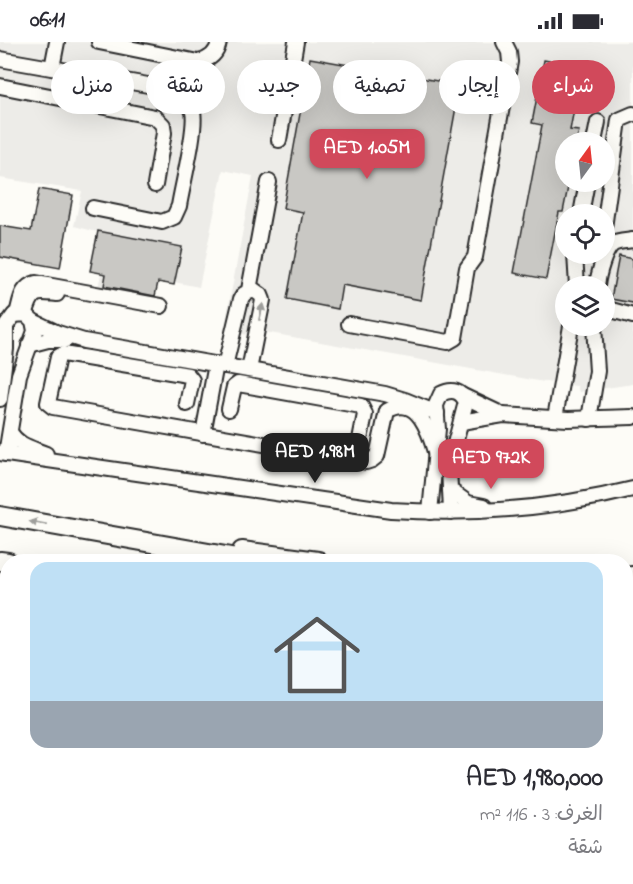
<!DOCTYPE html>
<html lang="ar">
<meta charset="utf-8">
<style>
:root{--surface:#fff;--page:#f7f7f7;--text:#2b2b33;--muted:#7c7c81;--line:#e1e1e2;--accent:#d1495b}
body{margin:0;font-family:"Indie Flower","Playpen Sans Arabic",sans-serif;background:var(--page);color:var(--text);direction:rtl;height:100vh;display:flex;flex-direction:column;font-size:22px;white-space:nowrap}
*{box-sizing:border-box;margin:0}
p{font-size:20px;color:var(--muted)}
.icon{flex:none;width:33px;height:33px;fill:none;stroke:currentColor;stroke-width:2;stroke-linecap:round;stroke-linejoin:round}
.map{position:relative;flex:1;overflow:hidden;direction:ltr}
.drawer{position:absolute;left:0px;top:512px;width:633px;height:332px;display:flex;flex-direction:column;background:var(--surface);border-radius:24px 24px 0 0;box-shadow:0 6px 24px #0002;direction:rtl}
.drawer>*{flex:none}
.hud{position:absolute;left:18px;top:18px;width:597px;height:54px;direction:rtl;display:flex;gap:12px}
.needle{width:39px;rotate:15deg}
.controls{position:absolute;left:555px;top:90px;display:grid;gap:12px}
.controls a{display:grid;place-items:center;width:60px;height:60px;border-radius:50%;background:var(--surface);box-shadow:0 6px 24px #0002;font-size:30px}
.price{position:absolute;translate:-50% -51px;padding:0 14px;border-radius:12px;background:var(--accent);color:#fff;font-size:20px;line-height:39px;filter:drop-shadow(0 2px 3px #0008)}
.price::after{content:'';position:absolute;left:50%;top:36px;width:18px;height:14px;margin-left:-9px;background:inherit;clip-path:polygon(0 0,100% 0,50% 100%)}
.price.active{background:#222;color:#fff}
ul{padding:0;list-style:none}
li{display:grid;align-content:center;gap:12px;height:318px;padding:0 30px}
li+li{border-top:2px solid var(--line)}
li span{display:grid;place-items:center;height:186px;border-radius:18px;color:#555}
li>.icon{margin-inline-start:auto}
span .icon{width:108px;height:108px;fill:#fffc;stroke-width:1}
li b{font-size:26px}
.tag{padding:0 21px;border-radius:27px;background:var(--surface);box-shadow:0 6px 24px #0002;font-size:21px;line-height:54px}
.tag.active{background:var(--accent);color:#fff}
.status{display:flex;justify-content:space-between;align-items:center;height:42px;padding:0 30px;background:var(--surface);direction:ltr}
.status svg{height:16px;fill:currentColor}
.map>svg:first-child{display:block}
</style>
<div class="status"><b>06:11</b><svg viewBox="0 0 49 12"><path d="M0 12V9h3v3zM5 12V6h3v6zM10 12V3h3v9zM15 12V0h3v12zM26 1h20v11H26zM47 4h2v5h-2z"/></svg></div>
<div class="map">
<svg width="633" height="842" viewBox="0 0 633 842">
<rect width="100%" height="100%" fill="#fdfcf7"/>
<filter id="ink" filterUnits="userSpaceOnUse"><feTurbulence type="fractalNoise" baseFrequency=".0167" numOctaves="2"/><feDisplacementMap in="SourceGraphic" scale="12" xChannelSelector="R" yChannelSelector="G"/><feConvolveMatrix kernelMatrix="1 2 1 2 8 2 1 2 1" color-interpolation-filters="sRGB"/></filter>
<g filter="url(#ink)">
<path fill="#edece8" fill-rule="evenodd" d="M0,0h633v342l-54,8 -2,-6 -39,-5 -279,-50 -3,14 -10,-2 2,-8 -24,-4 29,-155 -30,-6 -24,117 -45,-9 -4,21 -52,-11 11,-53 -35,-9 8,-35 -82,-13zM566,100h38v40h-38zM566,172h38v40h-38zM566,244h38v40h-38z"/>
<path fill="#dfdeda" stroke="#858482" stroke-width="1.5" d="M626,650l7,2v80l-7,-5z"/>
<g fill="#c9c8c4" stroke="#2b2b2b" stroke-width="1.5">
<path d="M310,16l150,27 -39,215 -79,-15 -4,24 -51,-10 16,-87 -20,-4z"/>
<path d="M544,18l38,7 -12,63 9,1 -3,11h-10v40h3l-6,30h-4l-13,67 -32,-6 28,-148 -10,-2z"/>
<path d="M39,147l34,6 -13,73 -60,-11v-31l31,5z"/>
<path d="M98,189l84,16 -8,38 -16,-3 -3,14 -51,-10 2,-12 -16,-3z"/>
<path d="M619,214l14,3v44l-22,-4z"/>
</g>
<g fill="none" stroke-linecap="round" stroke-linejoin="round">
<g stroke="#2b2b2b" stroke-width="18">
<g id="minor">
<path d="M99,0l99,20c11,-2 19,-8 21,-20"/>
<path d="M0,17l165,29c13,3 24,11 28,24 4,16 -11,75 -14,94l-5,11 -12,5 -69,-14"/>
<path d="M52,26l5,-26"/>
<path d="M0,44l155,31 8,8 1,8 -9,52"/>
<path d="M279,98l17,-98"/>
<path d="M594,100l4,-20"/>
<path d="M581,172l6,-32"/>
<path d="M604,186l15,-108 14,-6"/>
<path d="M575,212l2,32"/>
<path d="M597,244c1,-10 7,-35 16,-42 5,-3 14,-3 20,-4"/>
<path d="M249,248l20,-108"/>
<path d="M604,266l29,8"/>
<path d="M26,270c7,-22 10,-20 31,-18"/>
<path d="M17,272c4,-14 4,-27 19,-31l125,23"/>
<path d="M33,279l25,12 26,8 301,53 20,6 32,13"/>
<path d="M349,282l99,18 7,-4 12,-70 8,-11 35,-195 -1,-10 -5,-10"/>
<path d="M29,303l19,-5h18"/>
<path d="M225,324l16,-67 3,-5 10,-4 7,5 2,5 -14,70"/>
<path d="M463,354l36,17"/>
<path d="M0,357l6,-50v-23l8,-11 12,-1 7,7 2,10 -16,44 -13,79"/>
<path d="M187,362l5,-24 -4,-5 -125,-21 -5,3 -10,46 5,4 313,55 6,-2 5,-4 10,-45c31,-19 43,23 49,44"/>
<path d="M229,367l5,-22 4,-3 123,22 4,8 -9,46"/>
<path d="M555,376l16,-92"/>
<path d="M589,377l8,-48 -3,-45"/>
<path d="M461,380l42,-7 65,4 65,-2"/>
<path d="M10,390c8,14 22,16 36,22"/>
<path d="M203,392l13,-70"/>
<path d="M0,411l391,57c82,5 162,-1 242,-21"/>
<path d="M450,448l18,13 16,3"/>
<path d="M430,470l8,-83 -2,-24 5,-11c11,-6 20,-3 25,8l-17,64 2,46"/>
<path d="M0,576l8,1"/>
<path d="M626,745l7,4"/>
<path d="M0,824l8,1"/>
<path d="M77,836l43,6"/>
<path d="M168,842v-6"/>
<path d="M335,842l2,-6"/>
</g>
</g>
<g stroke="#2b2b2b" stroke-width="22">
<g id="major">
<path d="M0,474l254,45"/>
<path d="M242,509l76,10"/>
<path d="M0,519l8,1"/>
<path d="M626,535l7,-1"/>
<path d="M626,585l7,1"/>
<path d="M626,628l7,2"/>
</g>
</g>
<use href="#minor" stroke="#fdfcf7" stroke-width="14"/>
<use href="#major" stroke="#fdfcf7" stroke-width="18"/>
</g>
<defs><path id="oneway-solid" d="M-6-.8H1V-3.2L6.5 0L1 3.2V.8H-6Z" transform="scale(1.5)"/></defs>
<g fill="#9e9e9b">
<use href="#oneway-solid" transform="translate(261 270) rotate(-78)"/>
<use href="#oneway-solid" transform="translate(38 481) rotate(-170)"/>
</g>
</g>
</svg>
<div class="controls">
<a><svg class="needle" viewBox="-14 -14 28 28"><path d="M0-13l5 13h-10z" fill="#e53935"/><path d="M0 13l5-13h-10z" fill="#7c7c81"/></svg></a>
<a><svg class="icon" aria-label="locate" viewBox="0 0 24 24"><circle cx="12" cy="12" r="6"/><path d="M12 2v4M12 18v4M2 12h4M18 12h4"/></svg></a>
<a><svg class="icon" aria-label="layers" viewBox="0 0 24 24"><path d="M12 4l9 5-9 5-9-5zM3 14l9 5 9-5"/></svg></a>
</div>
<b class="price" style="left:367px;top:138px">AED 1.05M</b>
<b class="price active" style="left:315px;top:442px">AED 1.98M</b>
<b class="price" style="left:491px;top:448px">AED 972K</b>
<div class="hud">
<a class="tag active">شراء</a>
<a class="tag">إيجار</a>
<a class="tag">تصفية</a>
<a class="tag">جديد</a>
<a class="tag">شقة</a>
<a class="tag">منزل</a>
</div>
<section class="drawer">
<ul>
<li><span style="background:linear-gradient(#bfe0f5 75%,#9aa5b1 0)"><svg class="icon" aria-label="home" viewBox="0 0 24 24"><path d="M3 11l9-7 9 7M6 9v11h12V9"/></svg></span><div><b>AED 1,980,000</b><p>الغرف: 3 · 116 m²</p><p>شقة</p></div></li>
</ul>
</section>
</div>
